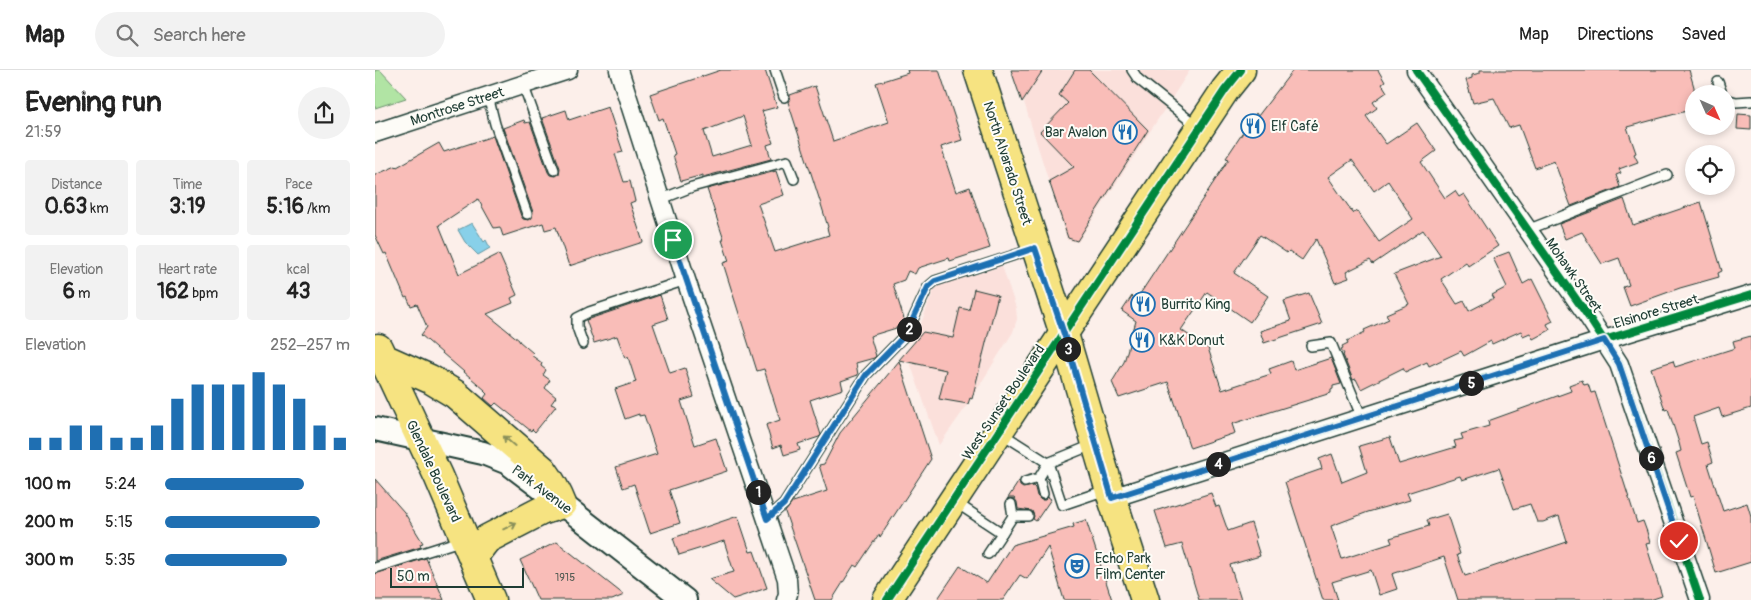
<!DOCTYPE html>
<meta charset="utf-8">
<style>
:root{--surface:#fff;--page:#f2f2f2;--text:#222;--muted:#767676;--line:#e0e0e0;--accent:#1f6fb2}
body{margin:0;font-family:Pangolin,sans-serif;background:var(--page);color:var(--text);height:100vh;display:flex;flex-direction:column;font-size:19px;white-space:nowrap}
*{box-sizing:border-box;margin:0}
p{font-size:16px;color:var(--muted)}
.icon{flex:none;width:28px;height:28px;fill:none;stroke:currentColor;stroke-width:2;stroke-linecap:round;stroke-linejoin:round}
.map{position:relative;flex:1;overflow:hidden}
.drawer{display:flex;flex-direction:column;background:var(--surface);width:375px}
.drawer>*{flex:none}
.needle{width:32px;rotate:135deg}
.fabs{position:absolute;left:1310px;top:15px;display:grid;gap:10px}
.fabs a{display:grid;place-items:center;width:50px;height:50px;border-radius:50%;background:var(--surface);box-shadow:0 2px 8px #0003;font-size:25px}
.scale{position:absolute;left:15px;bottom:12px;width:134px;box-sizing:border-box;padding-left:5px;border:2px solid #1f3d34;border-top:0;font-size:14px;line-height:18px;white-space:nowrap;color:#1f3d34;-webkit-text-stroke:4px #fdfcf7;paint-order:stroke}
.pin{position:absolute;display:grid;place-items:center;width:42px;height:42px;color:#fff;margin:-21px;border:2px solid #fff;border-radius:50%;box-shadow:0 1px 5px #0007}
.km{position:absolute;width:25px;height:25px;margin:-12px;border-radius:50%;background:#222;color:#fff;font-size:14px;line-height:25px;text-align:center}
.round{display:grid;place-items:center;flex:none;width:52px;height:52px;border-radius:26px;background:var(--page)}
.head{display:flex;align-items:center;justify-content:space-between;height:85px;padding:0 25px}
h1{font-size:28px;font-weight:700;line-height:38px}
.metrics{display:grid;grid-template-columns:repeat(3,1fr);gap:8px;height:85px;padding:5px 25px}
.metrics div{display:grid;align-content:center;border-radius:5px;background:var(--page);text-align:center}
.metrics b{font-size:21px;font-weight:700}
.metrics small{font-size:14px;font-weight:400}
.metrics p{font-size:14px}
.chart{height:140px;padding:10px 25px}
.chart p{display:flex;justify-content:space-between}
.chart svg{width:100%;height:90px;margin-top:5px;stroke:var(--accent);stroke-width:6}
ul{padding:0 25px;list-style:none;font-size:16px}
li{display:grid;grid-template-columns:80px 60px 1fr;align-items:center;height:38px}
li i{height:12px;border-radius:6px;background:var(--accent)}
header{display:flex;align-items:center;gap:30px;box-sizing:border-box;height:70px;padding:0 25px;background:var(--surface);border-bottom:1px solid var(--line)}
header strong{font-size:24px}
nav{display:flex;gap:28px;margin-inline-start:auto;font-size:18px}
.search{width:350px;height:45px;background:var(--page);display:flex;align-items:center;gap:12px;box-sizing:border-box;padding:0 18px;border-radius:28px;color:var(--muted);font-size:19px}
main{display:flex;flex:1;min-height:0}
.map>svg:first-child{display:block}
.built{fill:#fbe0db}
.green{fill:#b1e4a4;stroke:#68906c}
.water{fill:#88d0e9;stroke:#5e95a1}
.building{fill:#f9bdb8;stroke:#1f3d34;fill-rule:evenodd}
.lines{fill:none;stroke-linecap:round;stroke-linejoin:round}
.service-casing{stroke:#1f3d34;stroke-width:12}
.minor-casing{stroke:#1f3d34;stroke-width:21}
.tertiary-casing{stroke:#1f3d34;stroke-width:26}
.primary-casing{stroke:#1f3d34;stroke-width:31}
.service{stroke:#fdfcf7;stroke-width:9}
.minor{stroke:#fdfcf7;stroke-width:18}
.tertiary{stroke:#fdfcf7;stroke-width:22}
.primary{stroke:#f6e381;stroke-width:28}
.cycleway-casing{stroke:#fdfcf7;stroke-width:11}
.cycleway{stroke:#00873e;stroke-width:8}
.oneway{stroke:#8a905a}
.route-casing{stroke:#fff;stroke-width:10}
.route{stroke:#1f6fb2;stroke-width:6}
.labels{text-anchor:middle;stroke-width:4;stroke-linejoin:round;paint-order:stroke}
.number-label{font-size:11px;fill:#565d55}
.street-label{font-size:14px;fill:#1f3d34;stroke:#fdfcf7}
.poi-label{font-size:14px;fill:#1f3d34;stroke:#fdfcf7;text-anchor:start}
</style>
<header>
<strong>Map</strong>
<div class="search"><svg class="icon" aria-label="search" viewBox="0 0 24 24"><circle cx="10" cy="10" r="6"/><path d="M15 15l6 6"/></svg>Search here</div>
<nav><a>Map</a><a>Directions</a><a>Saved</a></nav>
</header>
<main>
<section class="drawer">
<div class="head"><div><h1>Evening run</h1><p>21:59</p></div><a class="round"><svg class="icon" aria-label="share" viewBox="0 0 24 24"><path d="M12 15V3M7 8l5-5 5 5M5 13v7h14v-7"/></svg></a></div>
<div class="metrics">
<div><p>Distance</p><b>0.63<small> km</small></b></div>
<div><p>Time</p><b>3:19</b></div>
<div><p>Pace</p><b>5:16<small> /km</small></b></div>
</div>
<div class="metrics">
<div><p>Elevation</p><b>6<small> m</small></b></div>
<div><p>Heart rate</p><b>162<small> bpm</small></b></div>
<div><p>kcal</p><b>43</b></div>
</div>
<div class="chart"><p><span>Elevation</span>252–257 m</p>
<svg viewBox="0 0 160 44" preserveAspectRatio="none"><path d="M5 44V38M15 44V38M25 44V32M35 44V32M45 44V38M55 44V38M65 44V32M75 44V19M85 44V12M95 44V12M105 44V12M115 44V6M125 44V12M135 44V19M145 44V32M155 44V38"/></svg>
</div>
<ul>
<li><b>100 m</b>5:24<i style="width:75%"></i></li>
<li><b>200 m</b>5:15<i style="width:84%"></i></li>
<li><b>300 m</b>5:35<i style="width:66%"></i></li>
</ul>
</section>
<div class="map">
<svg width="1376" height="530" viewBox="0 0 1376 530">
<rect width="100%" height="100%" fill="#fcefea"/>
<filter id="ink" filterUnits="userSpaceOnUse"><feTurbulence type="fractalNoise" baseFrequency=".02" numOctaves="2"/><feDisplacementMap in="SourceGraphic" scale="10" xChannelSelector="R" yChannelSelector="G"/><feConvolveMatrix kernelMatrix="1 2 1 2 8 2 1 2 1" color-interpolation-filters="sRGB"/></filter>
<g filter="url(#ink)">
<!-- built -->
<g class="built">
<polygon points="639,0 815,0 703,172 692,170"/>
<polygon points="627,196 641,238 642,249 638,262 591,337 564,375 533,287 559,220 562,216"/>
</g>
<!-- green -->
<polygon class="green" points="0,0 5,0 31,28 0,38"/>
<!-- water -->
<polygon class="water" points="97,153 109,172 111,170 115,178 103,185 90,172 83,160"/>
<!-- building -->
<g class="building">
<path d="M346 0H390L402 37 387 41 398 73 392 75 396 89 328 107V105L306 111 298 85 300 84 288 48 284 50 275 24ZM368 46 377 75 337 87 329 61Z"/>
<polygon points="532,0 564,0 587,70 566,77 581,122 595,117 615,178 575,191 574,188 543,198 540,204 533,201 529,210 518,214 530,252 528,256 495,266 501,286 499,288 481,293 483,305 466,311 468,319 435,330 446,365 444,367 423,374 425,380 409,385 406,375 398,378 391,355 405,350 389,299 382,301 348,193 354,191 347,170 349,170 332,119 401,101 409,125 383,134 400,182 454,165 452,158 453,157 445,131 413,32 415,29 415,25 440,16 458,71 514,52 501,13 533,3"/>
<polygon points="636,0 668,0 647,32"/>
<polygon points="700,0 714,0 773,60 702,171 693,168 674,111 699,97 665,62 693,33 684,25"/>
<path d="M918 0H1003L1010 12 1007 14 1012 22 998 32 1002 38 991 46 1011 74 1042 53 1061 81 1046 92 1070 128 1080 121 1084 127 1089 124 1123 176 1093 196 1091 192 1066 209 1082 234 1089 231 1094 241 1119 228 1117 225 1132 217 1118 188 1134 182 1148 214 1157 209 1178 251 1172 254 1175 260 1158 269 1155 263 1148 266 1146 261 1117 274 1116 271 1089 286 1086 281 1054 296 1052 292 1030 302 1028 298 986 319 981 309 978 310 968 285 969 284 966 279 968 278 967 276 973 273 972 271 990 262 989 260 1014 249 1011 244 1034 234 1019 204 1066 186 1048 160 998 194 995 190 971 202 974 208 960 213 941 169 927 190 914 181 912 183 885 165 859 203 893 226 875 252 832 222 806 260 833 278 847 320 896 304 894 299 916 291 919 300 956 288 966 314 958 316V319L956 320V323L857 354 860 363 815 378 793 312 744 328 737 312 749 292 761 251 747 241 757 226 761 230 854 89 851 88 881 43 883 46ZM977 90 999 121 1013 111 1038 149 1004 172 982 141 978 143 953 107Z"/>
<polygon points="1105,0 1314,0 1319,17 1319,39 1252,57 1261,83 1259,84 1263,92 1244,99 1246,103 1241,105 1245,117 1196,136 1179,91 1160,98 1144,55 1134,58 1119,28 1098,33 1091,10 1097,8 1097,5 1105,3"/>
<polygon points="233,37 248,82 240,84 249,112 255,111 260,131 255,133 268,172 194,196 181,157 170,160 168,153 128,166 125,157 119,158 103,129 64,155 84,204 124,184 142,225 136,228 138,233 112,244 144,270 144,271 158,283 156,285 167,293 166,296 171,300 168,305 175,310 170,318 181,327 176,334 181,336 160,362 157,359 156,361 121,333 118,336 109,328 112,324 109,321 110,320 46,265 52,257 42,234 36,236 32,227 30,228 11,183 9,184 0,165 0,105 21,96 22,97 64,73 69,82 118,66 146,146 148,149 154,150 157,148 158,142 128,58 149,50 150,53 155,52 173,102 175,105 181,106 184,104 185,98 167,48 191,40 194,50"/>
<polygon points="1363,44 1376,45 1376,60 1362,59"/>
<polygon points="1249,129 1258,155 1326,132 1347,201 1343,203 1344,207 1305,218 1255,236 1248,217 1254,215 1244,188 1227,194 1207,162 1190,169 1184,154"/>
<polygon points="599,219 623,225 597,329 595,328 593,334 564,329 571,300 524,290 548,262 578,268 585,238 594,240"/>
<polygon points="934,223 947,254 889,273 885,261 916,251 909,231"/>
<polygon points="285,225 293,249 278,254 295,303 310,298 319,327 306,331 320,375 341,368 352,401 294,420 305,453 275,463 259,414 248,418 241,397 282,384 269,345 264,346 264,344 250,349 240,319 261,312 253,287 250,288 242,266 219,273 211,250"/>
<polygon points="1376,266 1376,338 1347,347 1344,338 1318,347 1326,374 1332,372 1338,392 1333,394 1348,441 1372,433 1376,446 1376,492 1341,503 1318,426 1315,427 1301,383 1306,381 1304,373 1293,339 1290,340 1276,298 1298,291 1300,297 1360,278 1358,271"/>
<polygon points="524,291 556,389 505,467 504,464 482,497 479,495 457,530 440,530 410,442 418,432 452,421 444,395 449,394 465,363"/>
<path d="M1207 310 1209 315 1213 314 1216 323 1220 322 1262 453 1268 451 1272 462 1275 473 1271 474 1287 526 1275 530H1083L1069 487 1017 504 1022 519 1004 525 996 500 957 512 963 530H948L910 412 947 399 944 389 957 384 967 412 992 402 984 376 1015 367 1024 394 1081 377 1079 371 1088 369 1086 364 1114 356 1113 351 1196 321 1194 315ZM1124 398 1139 439 1155 434 1162 452H1168L1184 446 1192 472 1090 506 1082 485 1085 484 1072 444 1052 450 1054 456 1015 468 1017 473 967 489 956 456 993 442 1035 430 1032 423 1085 406 1087 410Z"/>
<polygon points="0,409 29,442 48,473 45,474 46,477 0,491"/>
<polygon points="644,411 645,416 648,418 658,416 660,418 662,426 666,430 670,430 673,427 676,429 661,451 658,449 659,446 657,441 643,439 642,432 639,428 634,428 631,431"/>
<polygon points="836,423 841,437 844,436 853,461 876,453 881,469 880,470 885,486 855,495 866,530 824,530 807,474 792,478 780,441"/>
<polygon points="363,446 375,482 379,481 392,518 358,529 334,509 359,502 349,471 304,485 298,468"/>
<polygon points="711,450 737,530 689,530 673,477 652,509 645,505 628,530 562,530 585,496 612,513 637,475 699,457 698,454"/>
<polygon points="182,472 249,525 237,530 163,530 145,490"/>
<polygon points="51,488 69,530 0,530 0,504"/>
</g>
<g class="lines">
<!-- service casing -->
<g class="service-casing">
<g id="service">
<polyline points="400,0 409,27"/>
<polyline points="757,0 763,9 823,57"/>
<polyline points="1343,12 1347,24"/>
<polyline points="148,14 179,100"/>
<polyline points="113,26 120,54 152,144"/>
<polyline points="1351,29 1361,32 1376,31"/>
<polyline points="284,130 317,117 412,91 419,109"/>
<polyline points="1152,160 1292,105"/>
<polyline points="208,274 202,257 202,248 214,242 311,210"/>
<polyline points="936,276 956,273 987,348"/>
<polyline points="626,363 673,393 687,435 731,420"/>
<polyline points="664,408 668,424"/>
<polyline points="650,412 664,408 673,393 717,375"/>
<polyline points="580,432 627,463 613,484"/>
<polyline points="638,446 653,446"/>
<polyline points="392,449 409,434 491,305 531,264 553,217 560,211 658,179"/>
<polyline points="627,463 638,446 636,434"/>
<polyline points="0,498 88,470"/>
</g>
</g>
<!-- minor casing -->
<g class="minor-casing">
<g id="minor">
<polyline points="244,0 311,210 412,509 413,524 411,530"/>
<polyline points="1041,0 1215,249 1244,294 1325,530"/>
<polyline points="0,63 193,0"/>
<polyline points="737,428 1229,270 1376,225"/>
</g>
</g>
<!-- tertiary casing -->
<g class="tertiary-casing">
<polyline id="tertiary" points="0,359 108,383 133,393 187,434 310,530"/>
</g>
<!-- primary casing -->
<g class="primary-casing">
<g id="primary">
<polyline points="603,0 689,264 737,428 770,530"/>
<polyline points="3,278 63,406 116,530"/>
<path d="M6 287 55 309 80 324 168 400C176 411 182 421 187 434L166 441 112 469 98 487"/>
<polyline points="512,530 850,20 866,0"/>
</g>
</g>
<!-- service -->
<use href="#service" class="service"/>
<!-- minor -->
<use href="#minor" class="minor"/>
<!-- tertiary -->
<use href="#tertiary" class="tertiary"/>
<!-- primary -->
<use href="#primary" class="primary"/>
<!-- cycleway casing -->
<g class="cycleway-casing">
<g id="cycleway">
<polyline points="1041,0 1215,249 1244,294 1325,530"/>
<polyline points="737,428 1229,270 1376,225"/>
<polyline points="512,530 850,20 866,0"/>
</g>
</g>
<!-- cycleway -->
<use href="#cycleway" class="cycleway"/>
</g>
<!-- one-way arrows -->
<defs><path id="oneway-shaft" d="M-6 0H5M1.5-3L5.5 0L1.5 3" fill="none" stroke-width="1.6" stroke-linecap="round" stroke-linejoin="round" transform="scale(1.25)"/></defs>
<g class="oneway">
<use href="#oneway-shaft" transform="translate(134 371) rotate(-139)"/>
<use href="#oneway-shaft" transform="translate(135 456) rotate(-26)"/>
</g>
</g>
<g class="lines" filter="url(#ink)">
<!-- route casing -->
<g class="route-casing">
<polyline id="route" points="298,170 392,449 409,434 491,305 531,264 553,217 560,211 660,178 689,264 737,428 1229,270 1244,294 1304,471"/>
</g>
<!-- route -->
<use href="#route" class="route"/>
</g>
<!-- icons -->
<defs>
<g id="restaurant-ring" transform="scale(1.25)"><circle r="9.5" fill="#fdfcf7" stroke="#1f6fb2" stroke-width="1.5"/><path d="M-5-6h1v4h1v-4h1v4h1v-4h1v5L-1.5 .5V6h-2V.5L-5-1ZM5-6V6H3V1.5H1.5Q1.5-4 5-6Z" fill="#1f6fb2"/></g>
<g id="theatre-ring" transform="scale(1.25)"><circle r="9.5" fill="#fdfcf7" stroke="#1f6fb2" stroke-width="1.5"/><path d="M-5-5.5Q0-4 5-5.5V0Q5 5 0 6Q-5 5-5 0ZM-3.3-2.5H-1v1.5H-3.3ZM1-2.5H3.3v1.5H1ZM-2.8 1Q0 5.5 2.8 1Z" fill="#1f6fb2"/></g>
</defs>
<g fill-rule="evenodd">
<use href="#restaurant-ring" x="878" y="56"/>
<use href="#restaurant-ring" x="750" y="62"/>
<use href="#restaurant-ring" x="768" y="234"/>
<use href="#restaurant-ring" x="767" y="270"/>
<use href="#theatre-ring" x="702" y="496"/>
</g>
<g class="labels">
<!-- number labels -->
<g class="number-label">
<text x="190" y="511">1915</text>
</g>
<!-- street labels -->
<g class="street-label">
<text transform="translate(82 36) rotate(-18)" y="5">Montrose Street</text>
<text transform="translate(633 93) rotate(72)" y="5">North Alvarado Street</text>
<text transform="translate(1199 205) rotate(55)" y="5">Mohawk Street</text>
<text transform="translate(1281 241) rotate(-17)" y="5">Elsinore Street</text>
<text transform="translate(628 332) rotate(-56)" y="5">West Sunset Boulevard</text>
<text transform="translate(59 401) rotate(65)" y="5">Glendale Boulevard</text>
<text transform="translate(167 419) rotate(37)" y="5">Park Avenue</text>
</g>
<!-- poi labels -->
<g class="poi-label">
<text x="896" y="61">Elf Café</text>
<text x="732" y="67" text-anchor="end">Bar Avalon</text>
<text x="786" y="239">Burrito King</text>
<text x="784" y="275">K&amp;K Donut</text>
<text x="720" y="493">Echo Park<tspan x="720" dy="16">Film Center</tspan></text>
</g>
</g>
</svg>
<div class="fabs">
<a><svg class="needle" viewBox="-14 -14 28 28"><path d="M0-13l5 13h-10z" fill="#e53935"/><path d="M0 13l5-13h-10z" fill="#767676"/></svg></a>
<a><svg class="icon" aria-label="locate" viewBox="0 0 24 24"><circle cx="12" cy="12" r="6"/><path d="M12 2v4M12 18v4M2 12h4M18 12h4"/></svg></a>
</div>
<div class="scale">50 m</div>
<div class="pin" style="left:298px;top:170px;background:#1e9e55"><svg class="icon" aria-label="arrive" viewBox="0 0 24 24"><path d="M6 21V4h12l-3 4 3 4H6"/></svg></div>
<div class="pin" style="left:1304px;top:471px;background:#d93025"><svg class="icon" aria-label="check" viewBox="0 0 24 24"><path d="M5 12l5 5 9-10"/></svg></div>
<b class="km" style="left:383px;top:422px">1</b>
<b class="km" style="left:534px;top:259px">2</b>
<b class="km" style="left:693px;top:279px">3</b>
<b class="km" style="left:843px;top:394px">4</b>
<b class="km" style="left:1096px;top:313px">5</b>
<b class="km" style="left:1276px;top:388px">6</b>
</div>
</main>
